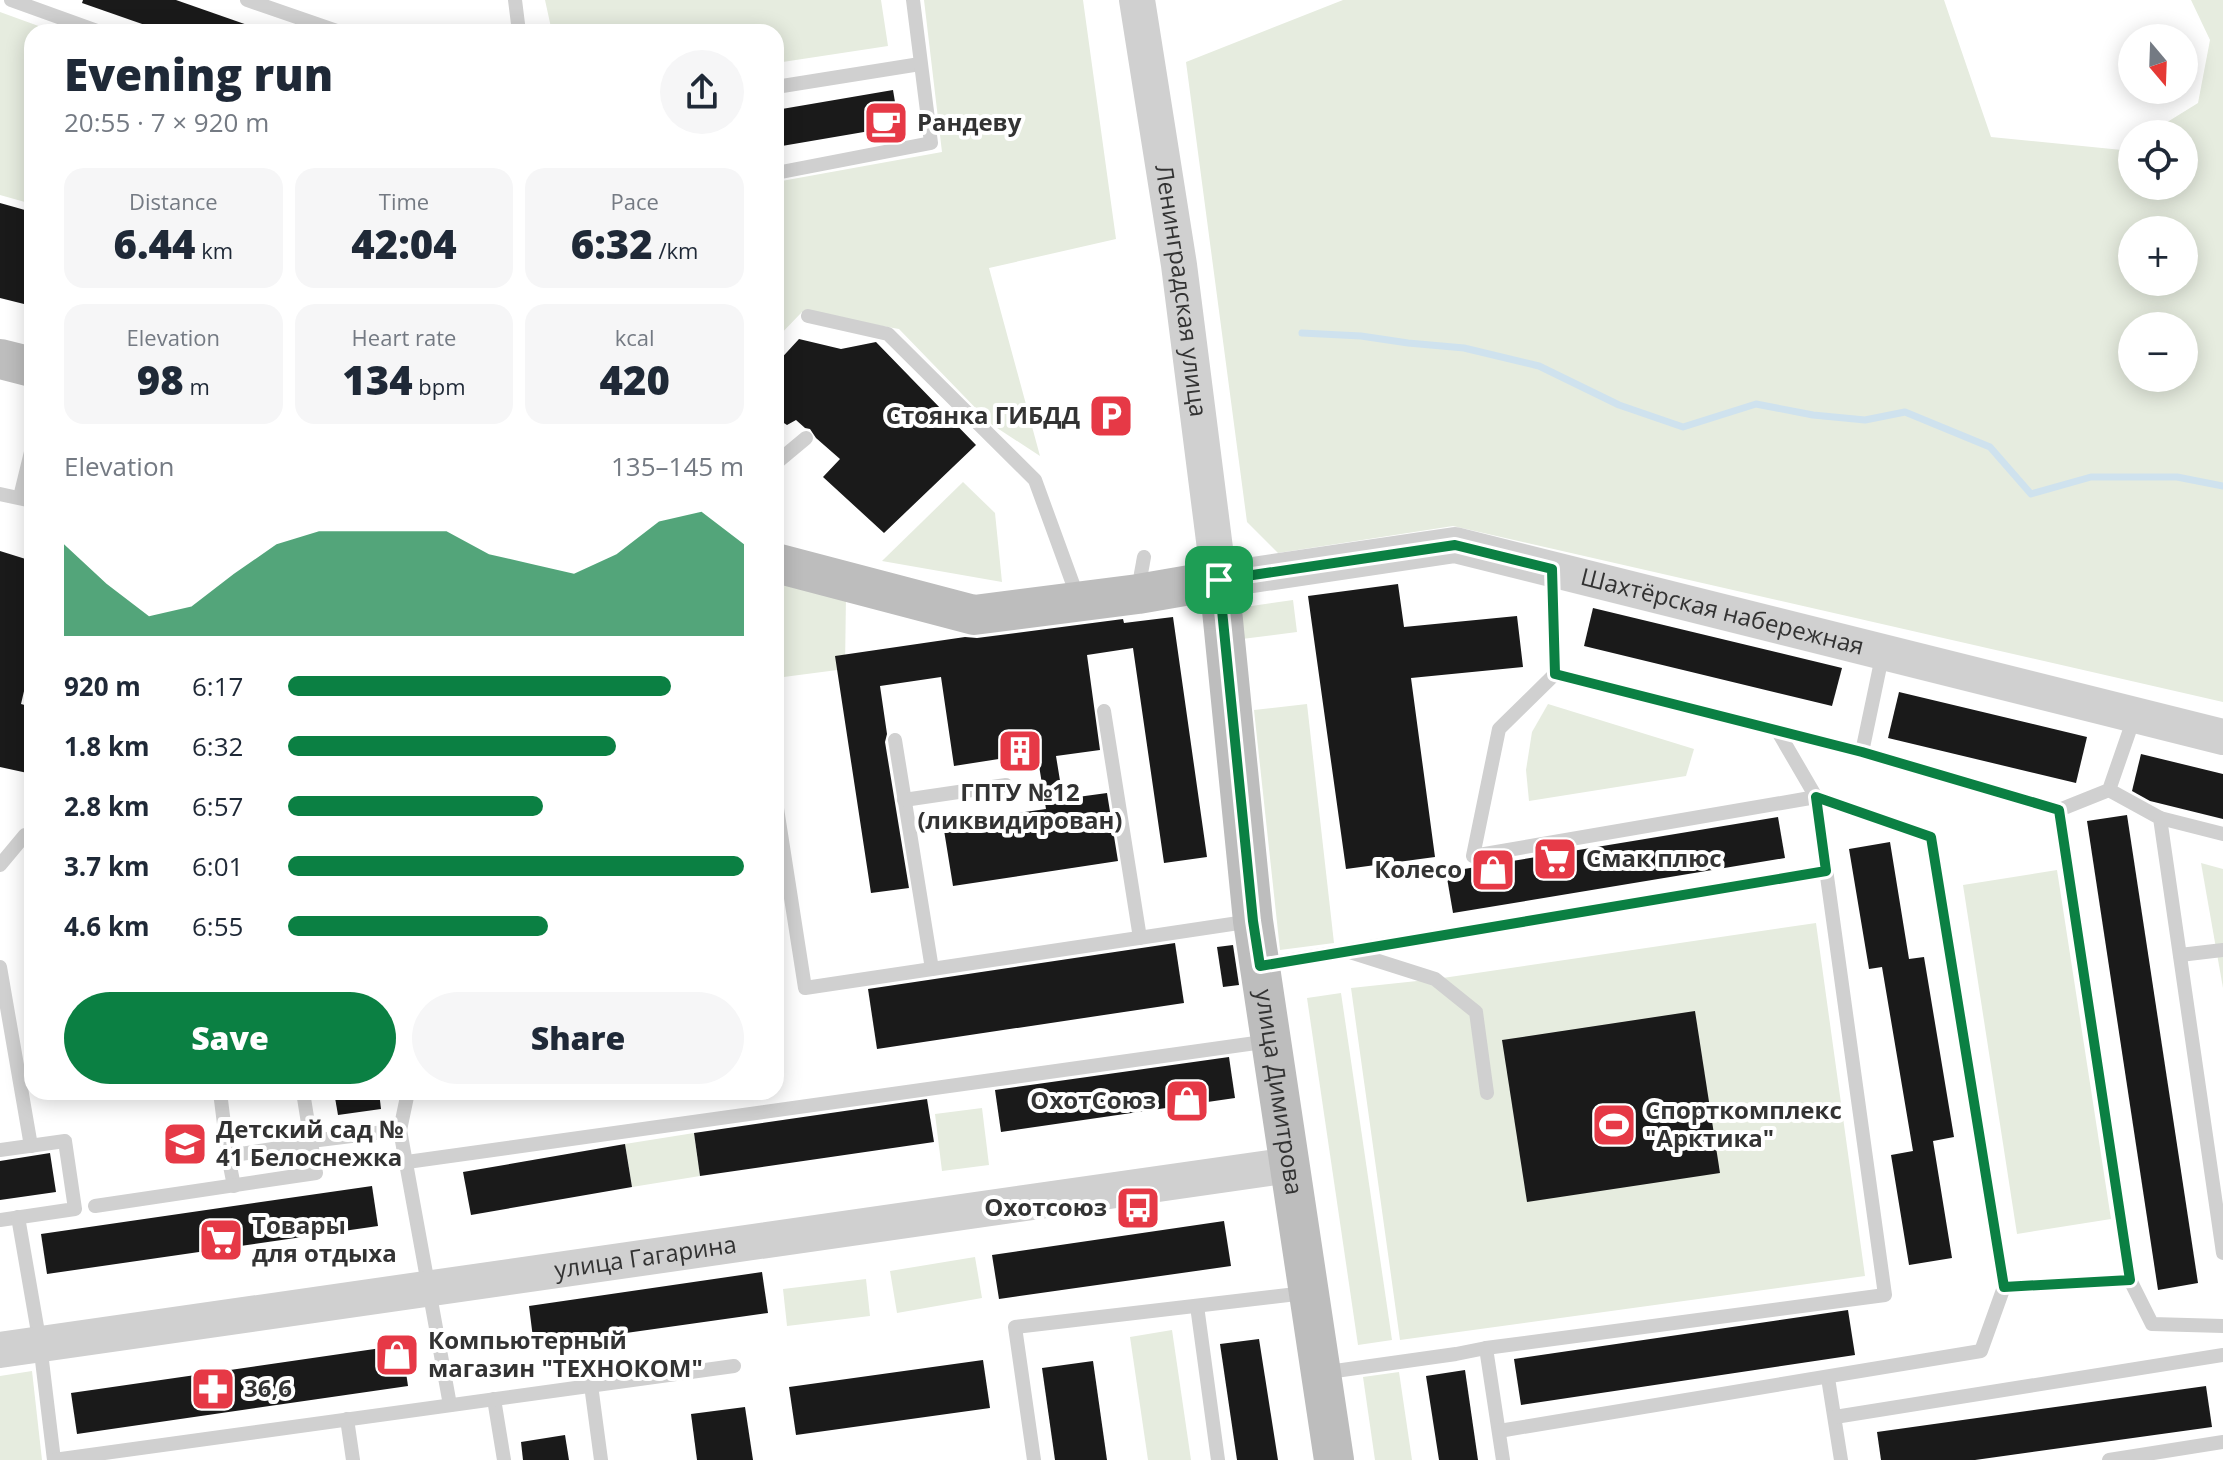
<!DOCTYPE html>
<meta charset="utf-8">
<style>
:root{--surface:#fff;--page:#f6f6f7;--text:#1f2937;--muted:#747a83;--accent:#0b8043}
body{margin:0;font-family:"Open Sans",sans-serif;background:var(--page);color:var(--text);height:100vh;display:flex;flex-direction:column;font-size:30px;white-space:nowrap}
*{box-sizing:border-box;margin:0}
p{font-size:26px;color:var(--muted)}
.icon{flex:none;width:44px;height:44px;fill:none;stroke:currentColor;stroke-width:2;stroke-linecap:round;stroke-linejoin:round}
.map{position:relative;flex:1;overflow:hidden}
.details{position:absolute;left:24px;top:24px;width:760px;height:1076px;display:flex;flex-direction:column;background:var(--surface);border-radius:24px;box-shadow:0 4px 20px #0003}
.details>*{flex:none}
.needle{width:52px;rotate:161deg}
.tools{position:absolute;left:2118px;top:24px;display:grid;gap:16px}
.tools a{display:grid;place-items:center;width:80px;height:80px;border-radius:50%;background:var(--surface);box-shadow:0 4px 20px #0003;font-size:40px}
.pin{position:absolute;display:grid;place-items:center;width:68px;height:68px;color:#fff;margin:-34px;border-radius:16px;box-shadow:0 4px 12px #0006}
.round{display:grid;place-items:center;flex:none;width:84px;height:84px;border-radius:42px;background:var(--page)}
.head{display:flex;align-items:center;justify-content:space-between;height:136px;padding:0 40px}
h1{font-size:44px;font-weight:800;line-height:60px}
.metrics{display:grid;grid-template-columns:repeat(3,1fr);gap:12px;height:136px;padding:8px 40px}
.metrics div{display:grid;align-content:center;border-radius:20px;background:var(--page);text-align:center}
.metrics b{font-size:40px;font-weight:800}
.metrics small{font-size:22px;font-weight:400}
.metrics p{font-size:22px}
.chart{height:224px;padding:16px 40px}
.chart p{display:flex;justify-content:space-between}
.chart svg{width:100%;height:144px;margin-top:8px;fill:var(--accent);opacity:.7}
.cta{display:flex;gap:16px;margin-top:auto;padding:16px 40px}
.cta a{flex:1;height:92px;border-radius:48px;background:var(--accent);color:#fff;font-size:32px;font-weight:800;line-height:92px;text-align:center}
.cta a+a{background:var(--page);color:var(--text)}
ul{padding:0 40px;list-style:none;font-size:26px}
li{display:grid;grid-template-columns:128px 96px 1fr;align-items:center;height:60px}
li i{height:20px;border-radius:10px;background:var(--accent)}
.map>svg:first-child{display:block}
.green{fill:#e6ecdf;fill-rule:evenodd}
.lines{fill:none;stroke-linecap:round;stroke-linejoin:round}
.stream{stroke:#cfe2ee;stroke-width:7}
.building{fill:#1a1a1a}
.service{stroke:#d0d0d0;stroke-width:14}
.tertiary{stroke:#d0d0d0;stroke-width:36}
.secondary{stroke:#bdbdbd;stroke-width:40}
.route-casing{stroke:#fff;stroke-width:16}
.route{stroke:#0b8043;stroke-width:10}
.labels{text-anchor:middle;stroke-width:8;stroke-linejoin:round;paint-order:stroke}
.poi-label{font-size:24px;font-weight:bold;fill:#333;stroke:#fff;text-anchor:start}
.street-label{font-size:24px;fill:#333;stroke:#fff}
</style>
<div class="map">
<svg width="2223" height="1460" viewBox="0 0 2223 1460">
<rect width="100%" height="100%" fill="#fff"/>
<!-- green -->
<g class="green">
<polygon points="545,0 881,0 888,46 776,63 776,32 552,32"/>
<polygon points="924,0 1083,0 1116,239 989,268 1040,456 991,424 899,329 802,312 776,339 776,182 942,152"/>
<path d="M1343 0H1944L1991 137 2122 150 2132 144V186H2184V134H2148L2198 103 2210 40 2191 0H2223V702L1453 526 1278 553 1247 522 1186 62ZM2132 230H2184V282H2132ZM2132 326H2184V378H2132Z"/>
<polygon points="0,12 55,32 32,32 32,204 0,195"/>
<polygon points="963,482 995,513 1002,582 882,561"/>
<polygon points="776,574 846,594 845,669 776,678"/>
<polygon points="1293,600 1297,632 1242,639 1238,608"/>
<polygon points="1307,704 1334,943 1280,950 1254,710"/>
<polygon points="1548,704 1694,749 1686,776 1529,801 1526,770 1532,732"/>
<polygon points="2201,863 2223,869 2223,988"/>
<polygon points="2057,870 2111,1219 2017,1234 1963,885"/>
<polygon points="1816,923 1865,1276 1400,1340 1351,988 1436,979"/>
<polygon points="1341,993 1392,1340 1358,1345 1307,998"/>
<polygon points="982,1108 989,1165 942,1171 935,1114"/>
<polygon points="694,1133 700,1176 632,1187 625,1144"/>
<polygon points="975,1257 982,1298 897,1313 890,1271"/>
<polygon points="866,1279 870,1316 787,1326 783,1289"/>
<polygon points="1172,1330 1191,1460 1148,1460 1130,1337"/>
<polygon points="32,1371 42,1460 0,1460 0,1376"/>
<polygon points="1399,1372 1412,1460 1375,1460 1363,1377"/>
</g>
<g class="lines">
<!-- stream -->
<polyline class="stream" points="1302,333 1361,336 1408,343 1464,348 1539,366 1619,405 1683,427 1756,404 1813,415 1865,420 1905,412 1990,447 2031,494 2091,477 2177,477 2223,486"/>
</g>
<!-- building -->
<g class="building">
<polygon points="83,0 176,0 259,29 259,32 165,32 82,3"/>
<polygon points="893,90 899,126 776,147 776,110"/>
<polygon points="0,203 32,212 32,306 0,298"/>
<polygon points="799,339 841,349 876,342 976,445 884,533 823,477 840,459 816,438 810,429 805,428 796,420 787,425 776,418 776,364"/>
<polygon points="0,551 32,561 32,657 21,704 32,707 32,774 0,767"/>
<polygon points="1398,584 1404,627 1517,616 1523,667 1411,678 1435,857 1346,869 1308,596"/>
<polygon points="1593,608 1842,668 1832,706 1584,646"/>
<polygon points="1173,617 1207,857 1164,863 1133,648 1087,655 1100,750 1056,756 1063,799 1107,793 1118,861 953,886 943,824 1046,809 1037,753 954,766 941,677 880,686 887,734 885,742 909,888 871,893 835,656 965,637 977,638 1123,619 1124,623"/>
<polygon points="1899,692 2087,737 2076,783 1888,738"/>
<polygon points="2141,754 2223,774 2223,819 2150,801 2132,791"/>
<polygon points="2127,815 2198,1283 2158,1290 2087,821"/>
<polygon points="1778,817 1785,858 1453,913 1446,872"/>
<polygon points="1890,842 1909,959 1924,957 1954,1137 1933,1141 1952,1258 1909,1265 1891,1155 1913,1151 1882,967 1869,969 1849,849"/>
<polygon points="1175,943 1184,1003 877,1049 868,989"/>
<polygon points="1233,945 1239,985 1223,987 1217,947"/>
<polygon points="1695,1011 1720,1173 1527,1202 1502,1040"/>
<polygon points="1229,1057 1235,1098 1001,1132 995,1090"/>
<polygon points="334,1092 379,1092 381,1109 338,1115"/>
<polygon points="927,1099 934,1142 700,1176 694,1133"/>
<polygon points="625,1144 632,1187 471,1215 463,1172"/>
<polygon points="50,1153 56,1192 0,1200 0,1161"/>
<polygon points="372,1186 378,1226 47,1274 41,1234"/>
<polygon points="1224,1221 1231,1266 999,1299 992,1255"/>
<polygon points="762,1272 768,1313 534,1346 529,1306"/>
<polygon points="1848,1310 1855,1355 1521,1405 1514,1359"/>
<polygon points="1259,1339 1278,1460 1237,1460 1220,1344"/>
<polygon points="402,1345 408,1386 77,1434 71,1393"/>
<polygon points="983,1360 990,1408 796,1435 789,1387"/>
<polygon points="1093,1361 1107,1460 1055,1460 1042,1368"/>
<polygon points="1465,1370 1478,1460 1439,1460 1426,1376"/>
<polygon points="2206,1386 2212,1427 1975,1460 1881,1460 1877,1432"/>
<polygon points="745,1407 753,1460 697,1460 691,1414"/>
<polygon points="565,1435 569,1460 523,1460 521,1442"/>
</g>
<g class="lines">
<!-- service -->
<g class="service">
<polyline points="11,0 100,32"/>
<polyline points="247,0 340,32"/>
<polyline points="515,0 519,32"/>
<polyline points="776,87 920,64"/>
<polyline points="776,173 931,143 913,0"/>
<polyline points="808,316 888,334 1035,480 1078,598"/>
<polyline points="776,463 806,438"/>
<polyline points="0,494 32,501"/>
<polyline points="20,497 32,448"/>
<polyline points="1138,590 1144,557"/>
<polyline points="1555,674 1862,752 2059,810 2109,790 2135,715"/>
<polyline points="1104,711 1140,938"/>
<polyline points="895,740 932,969 1252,921"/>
<polyline points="1862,752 1883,652"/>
<polyline points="2109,790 2160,818 2223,1253"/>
<polyline points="904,800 1006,785"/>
<polyline points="776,802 805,988 932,969"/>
<polyline points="2059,810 2130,1280 2152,1324 2223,1326"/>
<polyline points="2160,818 2223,834"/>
<polyline points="0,865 25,835"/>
<polyline points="1350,952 1435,979 1476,1012 1487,1093"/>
<polyline points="2180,955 2223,950"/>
<polyline points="1262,965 1826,871"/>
<polyline points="0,967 31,1146"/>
<polyline points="220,1092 228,1156 234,1186"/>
<polyline points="400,1130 408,1092"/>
<polyline points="0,1150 65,1141 75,1209 0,1220"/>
<polyline points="228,1156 292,1146 311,1141 400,1130 450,1405"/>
<polyline points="407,1162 1270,1041"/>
<polyline points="95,1206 316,1173 303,1092"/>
<polyline points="18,1217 40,1344 54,1460"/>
<polyline points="2004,1287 2130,1280"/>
<polyline points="1197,1306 1218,1460"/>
<polyline points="1486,1348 1503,1460"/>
<polyline points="1321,1373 1456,1354 1486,1348 1885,1295 1816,797 1777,730"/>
<polyline points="1828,1378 1841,1460"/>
<polyline points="591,1385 601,1460"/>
<polyline points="494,1399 504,1460"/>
<polyline points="1835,1417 2223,1355"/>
<polyline points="347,1419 353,1460"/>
<polyline points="1499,1431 1981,1351 2004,1287 1931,837 1816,797 1473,856 1499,729 1555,674 1552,569"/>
<polyline points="54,1460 734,1366"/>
<polyline points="1034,1460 1015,1327 1305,1293"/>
<polyline points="2109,1460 2223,1442"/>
</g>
<!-- tertiary -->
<g class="tertiary">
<path id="s1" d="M1137 0 1179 265 1219 580 1455 545 2223 737"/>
<path id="s2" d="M0 1350 1290 1165"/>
</g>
<!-- secondary -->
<g class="secondary">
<polyline points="0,359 32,367"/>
<path id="s3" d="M776 563 974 615 1138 594 1219 580 1253 921 1334 1460"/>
</g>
</g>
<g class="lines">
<!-- route casing -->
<g class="route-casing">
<polygon id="route" points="1455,545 1552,569 1555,674 1862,752 2059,810 2130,1280 2004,1287 1931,837 1816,797 1826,871 1260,966 1253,921 1219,580"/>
</g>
<!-- route -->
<use href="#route" class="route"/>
</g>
<!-- icons -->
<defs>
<g id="cafe-square" transform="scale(2.3)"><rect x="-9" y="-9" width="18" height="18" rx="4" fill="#e63946" stroke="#fff"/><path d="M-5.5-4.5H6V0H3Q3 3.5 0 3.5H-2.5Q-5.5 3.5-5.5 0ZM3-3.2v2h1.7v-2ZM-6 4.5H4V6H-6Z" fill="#fff"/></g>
<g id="parking-square" transform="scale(2.3)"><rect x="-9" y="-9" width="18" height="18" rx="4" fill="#e63946" stroke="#fff"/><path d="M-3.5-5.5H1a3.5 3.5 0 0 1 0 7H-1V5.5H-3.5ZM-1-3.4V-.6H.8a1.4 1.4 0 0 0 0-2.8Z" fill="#fff"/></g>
<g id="building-square" transform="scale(2.3)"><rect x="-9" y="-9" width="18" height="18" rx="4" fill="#e63946" stroke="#fff"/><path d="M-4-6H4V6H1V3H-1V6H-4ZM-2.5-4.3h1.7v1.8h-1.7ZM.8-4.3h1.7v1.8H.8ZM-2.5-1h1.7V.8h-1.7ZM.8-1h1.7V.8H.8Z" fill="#fff"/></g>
<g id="supermarket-square" transform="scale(2.3)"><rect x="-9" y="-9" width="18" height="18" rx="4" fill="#e63946" stroke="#fff"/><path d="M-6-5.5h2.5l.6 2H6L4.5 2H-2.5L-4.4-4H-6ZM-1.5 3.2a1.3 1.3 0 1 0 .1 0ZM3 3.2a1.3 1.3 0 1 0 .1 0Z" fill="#fff"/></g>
<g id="shop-square" transform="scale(2.3)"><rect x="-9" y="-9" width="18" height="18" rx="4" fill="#e63946" stroke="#fff"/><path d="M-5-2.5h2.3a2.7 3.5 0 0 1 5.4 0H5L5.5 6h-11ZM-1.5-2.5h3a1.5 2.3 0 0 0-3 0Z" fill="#fff"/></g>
<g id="stadium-square" transform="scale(2.3)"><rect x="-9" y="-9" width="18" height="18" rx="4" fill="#e63946" stroke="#fff"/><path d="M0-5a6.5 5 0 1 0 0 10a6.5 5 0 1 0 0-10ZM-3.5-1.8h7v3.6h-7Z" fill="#fff"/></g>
<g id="school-square" transform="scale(2.3)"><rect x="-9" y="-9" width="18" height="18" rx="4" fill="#e63946" stroke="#fff"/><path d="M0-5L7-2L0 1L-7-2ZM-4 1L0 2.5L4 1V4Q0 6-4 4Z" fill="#fff"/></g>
<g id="bus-square" transform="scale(2.3)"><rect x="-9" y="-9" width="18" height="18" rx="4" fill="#e63946" stroke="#fff"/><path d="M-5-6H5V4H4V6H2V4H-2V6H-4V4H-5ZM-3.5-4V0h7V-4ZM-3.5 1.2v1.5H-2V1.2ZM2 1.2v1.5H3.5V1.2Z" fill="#fff"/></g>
<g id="pharmacy-square" transform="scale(2.3)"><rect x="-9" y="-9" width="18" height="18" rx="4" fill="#e63946" stroke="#fff"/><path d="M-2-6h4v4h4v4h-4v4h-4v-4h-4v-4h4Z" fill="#fff"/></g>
</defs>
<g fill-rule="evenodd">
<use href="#cafe-square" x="886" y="123"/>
<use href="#parking-square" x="1111" y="416"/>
<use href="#building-square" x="1020" y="751"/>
<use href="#supermarket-square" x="1555" y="859"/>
<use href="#shop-square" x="1493" y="870"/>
<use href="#shop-square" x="1187" y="1101"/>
<use href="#stadium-square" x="1614" y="1125"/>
<use href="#school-square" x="185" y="1144"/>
<use href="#bus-square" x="1138" y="1208"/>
<use href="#supermarket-square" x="221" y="1240"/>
<use href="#shop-square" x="397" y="1355"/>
<use href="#pharmacy-square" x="213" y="1389"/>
</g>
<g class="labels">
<!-- poi labels -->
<g class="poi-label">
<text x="917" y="131">Рандеву</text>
<text x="1080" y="424" text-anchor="end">Стоянка ГИБДД</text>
<text x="1020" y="801" text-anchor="middle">ГПТУ №12<tspan x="1020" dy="28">(ликвидирован)</tspan></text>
<text x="1586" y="867">Смак плюс</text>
<text x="1462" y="878" text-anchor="end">Колесо</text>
<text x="1156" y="1109" text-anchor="end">ОхотСоюз</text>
<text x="1645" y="1119">Спорткомплекс<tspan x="1645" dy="28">"Арктика"</tspan></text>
<text x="216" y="1138">Детский сад №<tspan x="216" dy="28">41 Белоснежка</tspan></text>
<text x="1107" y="1216" text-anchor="end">Охотсоюз</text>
<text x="252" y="1234">Товары<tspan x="252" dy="28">для отдыха</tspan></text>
<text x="428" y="1349">Компьютерный<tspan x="428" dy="28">магазин "ТЕХНОКОМ"</tspan></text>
<text x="244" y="1397">36,6</text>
</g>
<!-- street labels -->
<g class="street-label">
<text dy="8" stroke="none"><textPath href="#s1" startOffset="294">Ленинградская улица</textPath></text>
<text dy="8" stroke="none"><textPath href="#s1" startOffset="1100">Шахтёрская набережная</textPath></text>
<text dy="8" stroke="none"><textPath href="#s3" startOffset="968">улица Димитрова</textPath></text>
<text dy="8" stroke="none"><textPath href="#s2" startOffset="652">улица Гагарина</textPath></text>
</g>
</g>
</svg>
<div class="tools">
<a><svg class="needle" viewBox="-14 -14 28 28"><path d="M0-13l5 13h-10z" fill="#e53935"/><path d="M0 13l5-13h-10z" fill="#747a83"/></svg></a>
<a><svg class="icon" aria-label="locate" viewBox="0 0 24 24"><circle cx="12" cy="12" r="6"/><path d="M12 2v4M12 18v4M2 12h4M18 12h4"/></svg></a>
<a>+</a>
<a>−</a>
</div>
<div class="pin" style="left:1219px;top:580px;background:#1e9e55"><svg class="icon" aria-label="arrive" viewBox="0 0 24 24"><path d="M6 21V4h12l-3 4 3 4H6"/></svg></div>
<section class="details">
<div class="head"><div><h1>Evening run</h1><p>20:55 · 7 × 920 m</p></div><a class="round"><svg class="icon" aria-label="share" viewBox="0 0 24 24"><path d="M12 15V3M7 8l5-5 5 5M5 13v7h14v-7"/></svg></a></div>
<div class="metrics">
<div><p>Distance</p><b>6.44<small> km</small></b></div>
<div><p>Time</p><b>42:04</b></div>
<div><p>Pace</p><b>6:32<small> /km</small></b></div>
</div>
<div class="metrics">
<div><p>Elevation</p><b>98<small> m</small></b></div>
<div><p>Heart rate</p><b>134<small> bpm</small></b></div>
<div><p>kcal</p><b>420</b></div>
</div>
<div class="chart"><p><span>Elevation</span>135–145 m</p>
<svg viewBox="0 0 160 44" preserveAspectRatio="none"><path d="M0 44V16L10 28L20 38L30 35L40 25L50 16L60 12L70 12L80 12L90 12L100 19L110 22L120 25L130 19L140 9L150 6L160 16V44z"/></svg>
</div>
<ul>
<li><b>920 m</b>6:17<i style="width:84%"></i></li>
<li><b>1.8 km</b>6:32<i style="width:72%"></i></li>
<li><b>2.8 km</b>6:57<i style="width:56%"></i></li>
<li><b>3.7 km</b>6:01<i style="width:100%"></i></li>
<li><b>4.6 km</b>6:55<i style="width:57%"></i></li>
</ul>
<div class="cta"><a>Save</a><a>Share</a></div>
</section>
</div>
